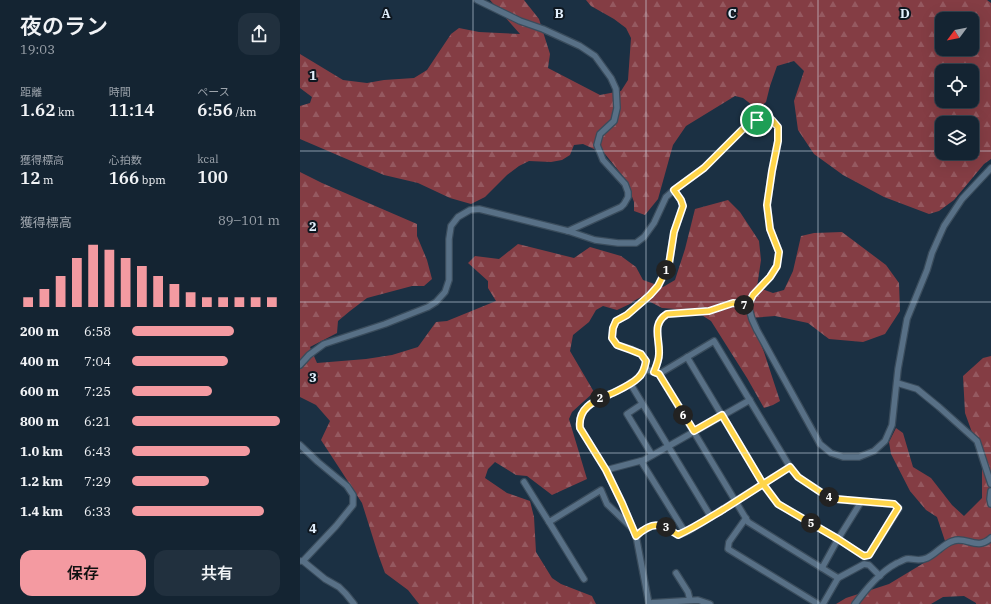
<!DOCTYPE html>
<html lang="ja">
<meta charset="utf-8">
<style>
:root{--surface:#142432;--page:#21303e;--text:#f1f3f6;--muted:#9da4ac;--line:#33414d;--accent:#f49aa1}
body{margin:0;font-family:"IBM Plex Serif","Noto Sans JP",serif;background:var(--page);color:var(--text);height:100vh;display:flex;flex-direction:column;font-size:15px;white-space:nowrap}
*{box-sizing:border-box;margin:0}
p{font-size:13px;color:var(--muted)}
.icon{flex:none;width:22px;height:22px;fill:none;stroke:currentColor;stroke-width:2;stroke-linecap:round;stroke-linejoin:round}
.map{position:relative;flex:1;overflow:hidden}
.drawer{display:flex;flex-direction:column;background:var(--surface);width:300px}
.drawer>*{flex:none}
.needle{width:26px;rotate:238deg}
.controls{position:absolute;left:635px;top:12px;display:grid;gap:8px}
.controls a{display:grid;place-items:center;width:44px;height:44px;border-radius:8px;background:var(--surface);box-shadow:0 4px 16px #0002,0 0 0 1px var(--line);font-size:20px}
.pin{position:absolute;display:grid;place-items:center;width:34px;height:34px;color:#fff;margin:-17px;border:2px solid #fff;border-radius:50%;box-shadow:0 1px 4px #0007}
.km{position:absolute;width:20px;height:20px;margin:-10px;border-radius:50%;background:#222;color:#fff;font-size:11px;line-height:20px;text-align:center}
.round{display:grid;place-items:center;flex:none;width:42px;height:42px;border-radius:12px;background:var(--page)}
.head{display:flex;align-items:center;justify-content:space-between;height:68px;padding:0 20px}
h1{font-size:22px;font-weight:600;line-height:30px}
.metrics{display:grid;grid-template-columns:repeat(3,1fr);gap:6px;height:68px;padding:4px 20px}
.metrics div{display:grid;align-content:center}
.metrics b{font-size:17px;font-weight:600}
.metrics small{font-size:11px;font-weight:400}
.metrics p{font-size:11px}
.chart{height:112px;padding:8px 20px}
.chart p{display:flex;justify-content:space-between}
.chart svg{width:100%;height:72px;margin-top:4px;stroke:var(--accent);stroke-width:6}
.button{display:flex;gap:8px;margin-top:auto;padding:8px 20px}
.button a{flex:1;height:46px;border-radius:12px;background:var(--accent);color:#111;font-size:16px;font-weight:600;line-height:46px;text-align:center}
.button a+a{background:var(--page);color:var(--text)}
ul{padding:0 20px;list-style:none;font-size:13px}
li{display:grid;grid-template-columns:64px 48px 1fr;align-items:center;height:30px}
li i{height:10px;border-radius:5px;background:var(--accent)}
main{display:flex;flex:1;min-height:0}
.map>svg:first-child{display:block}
.forest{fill:url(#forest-firs);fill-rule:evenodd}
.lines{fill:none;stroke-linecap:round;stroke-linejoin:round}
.street-casing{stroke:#3a4c5c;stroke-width:8}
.street{stroke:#587086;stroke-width:5.5}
.route-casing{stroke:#fff;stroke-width:8}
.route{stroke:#ffd54a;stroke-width:5}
.grid{fill:none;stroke:#e3f0fd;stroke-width:1;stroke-opacity:0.55}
.grid-label{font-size:13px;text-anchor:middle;font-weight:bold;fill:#e3f0fd;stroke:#0e1720;stroke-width:4;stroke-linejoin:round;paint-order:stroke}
</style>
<main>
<section class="drawer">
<div class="head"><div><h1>夜のラン</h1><p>19:03</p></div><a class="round"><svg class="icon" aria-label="share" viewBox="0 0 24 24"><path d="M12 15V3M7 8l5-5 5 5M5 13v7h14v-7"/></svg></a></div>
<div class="metrics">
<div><p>距離</p><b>1.62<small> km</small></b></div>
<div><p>時間</p><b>11:14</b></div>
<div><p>ペース</p><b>6:56<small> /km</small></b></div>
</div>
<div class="metrics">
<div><p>獲得標高</p><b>12<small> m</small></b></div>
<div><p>心拍数</p><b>166<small> bpm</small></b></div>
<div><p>kcal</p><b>100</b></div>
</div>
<div class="chart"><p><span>獲得標高</span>89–101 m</p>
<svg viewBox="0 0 160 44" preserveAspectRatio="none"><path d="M5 44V38M15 44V33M25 44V25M35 44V14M45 44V6M55 44V9M65 44V14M75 44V19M85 44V25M95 44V30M105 44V35M115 44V38M125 44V38M135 44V38M145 44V38M155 44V38"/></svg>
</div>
<ul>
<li><b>200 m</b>6:58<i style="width:69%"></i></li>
<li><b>400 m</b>7:04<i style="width:65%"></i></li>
<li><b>600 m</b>7:25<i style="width:54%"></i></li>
<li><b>800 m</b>6:21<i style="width:100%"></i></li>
<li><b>1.0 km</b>6:43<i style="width:80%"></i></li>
<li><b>1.2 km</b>7:29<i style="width:52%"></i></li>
<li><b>1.4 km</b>6:33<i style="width:89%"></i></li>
</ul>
<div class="button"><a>保存</a><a>共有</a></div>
</section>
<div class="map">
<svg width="691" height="604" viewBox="0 0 691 604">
<defs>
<pattern id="forest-firs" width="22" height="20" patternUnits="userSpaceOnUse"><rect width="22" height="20" fill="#843d44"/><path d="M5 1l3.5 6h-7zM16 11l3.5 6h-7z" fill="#955960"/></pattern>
</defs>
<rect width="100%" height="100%" fill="#1b3043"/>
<!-- forest -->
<g class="forest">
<path d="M190 0H224L239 19 250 54 248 68 300 95 321 91 328 80 331 38 326 28 314 19 291 6 286 0H687L691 3V159L684 164 654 200 639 211 629 214 584 197 543 175 514 154 498 130 494 101 504 71 494 61 477 66 470 86 466 102 459 108 452 105 443 98 435 96 386 126 373 145 358 199 345 215 334 211V202L326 180 305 154 283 144 274 145 270 155 262 160 251 162 229 161 219 166 207 175 185 197 171 204 150 198 118 183 84 175 0 139V106L10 103 12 97 0 88V54L43 80 67 83 84 80 114 78 127 70 151 34 159 28 179 32 220 34ZM642 19H672V49H642ZM642 71H672V101H642ZM642 123H672V153H642Z"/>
<polygon points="0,172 22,183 117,224 117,236 127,260 132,279 124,286 112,286 67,298 50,311 38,321 37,333 10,347 17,363 66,359 92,355 118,347 136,322 147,321 196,301 188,288 188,281 168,263 175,256 199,259 218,244 274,258 290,247 321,256 336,267 343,280 363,287 375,280 385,249 395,209 428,200 440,212 459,241 461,260 457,287 473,293 484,290 493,271 501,236 514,233 542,232 586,265 599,283 600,311 585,334 563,342 529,339 508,323 475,316 450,318 464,352 480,401 473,405 464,408 447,378 411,321 400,314 391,310 362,308 341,297 332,302 332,303 317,310 303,306 296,310 289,322 273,335 270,351 294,392 272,412 269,419 287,479 252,495 227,476 216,475 195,462 188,469 185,478 207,493 230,501 234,517 236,552 252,578 261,584 292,596 296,604 119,604 108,590 85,573 78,554 62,503 21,440 30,421 16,405 0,397"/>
<polygon points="691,356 691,604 676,604 676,603 664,596 643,597 631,604 536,604 546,598 589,584 642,552 646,544 637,517 626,510 610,491 591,454 589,442 596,428 603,433 613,467 631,478 652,505 664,516 682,498 682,460 665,413 663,376 683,358"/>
</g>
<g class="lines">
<!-- street casing -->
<g class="street-casing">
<g id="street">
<polyline points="177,0 220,21 243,29 280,46 295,56 311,78 316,89 317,108 314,121 300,134 297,145 303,160 325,184 328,192 328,197 324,204 321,207 268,231"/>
<polyline points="387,357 463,484 478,504 538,539 564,556 569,555 599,508 594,504 561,502 536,499 525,495 498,477 490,467"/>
<polyline points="0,365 9,355 24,344 85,324 128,307 136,302 145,292 149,280 149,239 151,226 158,217 170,210 179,209 268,231 295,240 318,243 336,243 344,237 354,223 366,197 374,190 404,168 444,128 457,120 463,119 472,120 478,127 478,141 472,171 467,205 470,229 479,252 477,266 470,277 453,295 448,305 452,319 457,330 520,444 531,453 543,457 559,457 574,451 585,441 592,425 598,369 607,319 627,270 632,253 644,226 662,199 691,168"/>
<polyline points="345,369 359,374 448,522 538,578 564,564 569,565 580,576"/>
<path d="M354 372C356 367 359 360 359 354 360 338 351 324 367 314L409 311 433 303 448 305"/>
<polyline points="330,383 411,517"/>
<polyline points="597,383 617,389 639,407 677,441 691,484"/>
<polyline points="342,404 327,414 352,455"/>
<polyline points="0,445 18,462 47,486 53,495 53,505 36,526 3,561"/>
<polyline points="341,461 385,532"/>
<polyline points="306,470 344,460 450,400"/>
<polyline points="224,482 249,522 301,490 307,504 332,528"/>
<polyline points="691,491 690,499 691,504"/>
<polyline points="446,518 429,542 428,549 518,604"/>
<polyline points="249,522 284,579"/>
<path d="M336 536C353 521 360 523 378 535L388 531 490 467 414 341 359 374"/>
<polyline points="0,561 3,561 25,579 39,587 46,594 54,604"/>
<polyline points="522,568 538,539 561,502"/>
<polyline points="376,573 388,592 390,600"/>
<polyline points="349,603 398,600 410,604"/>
<path d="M349 604 336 536 322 503 306 470 280 428C277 404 301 399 317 391 323 388 333 383 338 378 343 374 345 367 346 361L341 354 331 349 317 345 312 338 313 328 316 321 327 315 350 295 358 286 369 264 374 232 383 206 381 200 374 190"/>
<polyline points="523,604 538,578"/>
<path d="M555 604C567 588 580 572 597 563 600 562 603 560 606 559 614 558 618 562 627 558 636 554 643 544 653 541 666 536 677 551 691 538"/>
</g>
</g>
<!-- street -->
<use href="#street" class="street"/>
</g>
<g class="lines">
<!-- route casing -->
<g class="route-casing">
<path id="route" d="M457 120 444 128 404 168 374 190 381 200 383 206 374 232 369 264 358 286 350 295 327 315 316 321 313 328 312 338 317 345 331 350 341 354 346 361C345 367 343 374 338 378 333 383 323 388 317 391 301 399 277 404 280 428L306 470 322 503 336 536C353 521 360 523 378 535 394 528 409 518 424 509 446 495 468 481 490 467L498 477 525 495 536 499 594 504 598 508 569 555 564 556 538 539 478 504 463 484 422 415 394 431 359 374 354 372C356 367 359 360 359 354 360 339 351 324 367 314L409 311 433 303 448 305 453 295 470 277 477 266 479 252 470 229 467 205 472 171 478 141V127L472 120 463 119 457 120"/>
</g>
<!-- route -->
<use href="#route" class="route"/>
</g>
<!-- grid -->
<path class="grid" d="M173 0V604M346 0V604M518 0V604M0 151H642M672 151H691M0 302H691M0 453H691"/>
<g class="grid-label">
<text x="86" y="18">A</text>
<text x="259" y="18">B</text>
<text x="432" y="18">C</text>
<text x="605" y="18">D</text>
<text x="13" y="80">1</text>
<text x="13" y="231">2</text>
<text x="13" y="382">3</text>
<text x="13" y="533">4</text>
</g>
</svg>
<div class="controls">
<a><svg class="needle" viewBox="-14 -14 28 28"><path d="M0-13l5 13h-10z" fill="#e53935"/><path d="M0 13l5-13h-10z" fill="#9da4ac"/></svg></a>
<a><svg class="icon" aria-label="locate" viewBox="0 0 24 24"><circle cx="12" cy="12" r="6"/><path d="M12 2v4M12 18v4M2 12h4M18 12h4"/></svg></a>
<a><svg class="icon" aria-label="layers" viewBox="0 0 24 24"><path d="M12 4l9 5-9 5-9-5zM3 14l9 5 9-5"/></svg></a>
</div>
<div class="pin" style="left:457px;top:120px;background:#1e9e55"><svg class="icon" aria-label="arrive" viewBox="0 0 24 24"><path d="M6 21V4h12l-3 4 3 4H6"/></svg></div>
<b class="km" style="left:366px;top:270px">1</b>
<b class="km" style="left:300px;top:398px">2</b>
<b class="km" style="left:366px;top:527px">3</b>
<b class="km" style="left:529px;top:497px">4</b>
<b class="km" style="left:511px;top:523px">5</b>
<b class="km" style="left:383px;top:415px">6</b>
<b class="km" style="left:444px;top:305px">7</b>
</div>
</main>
